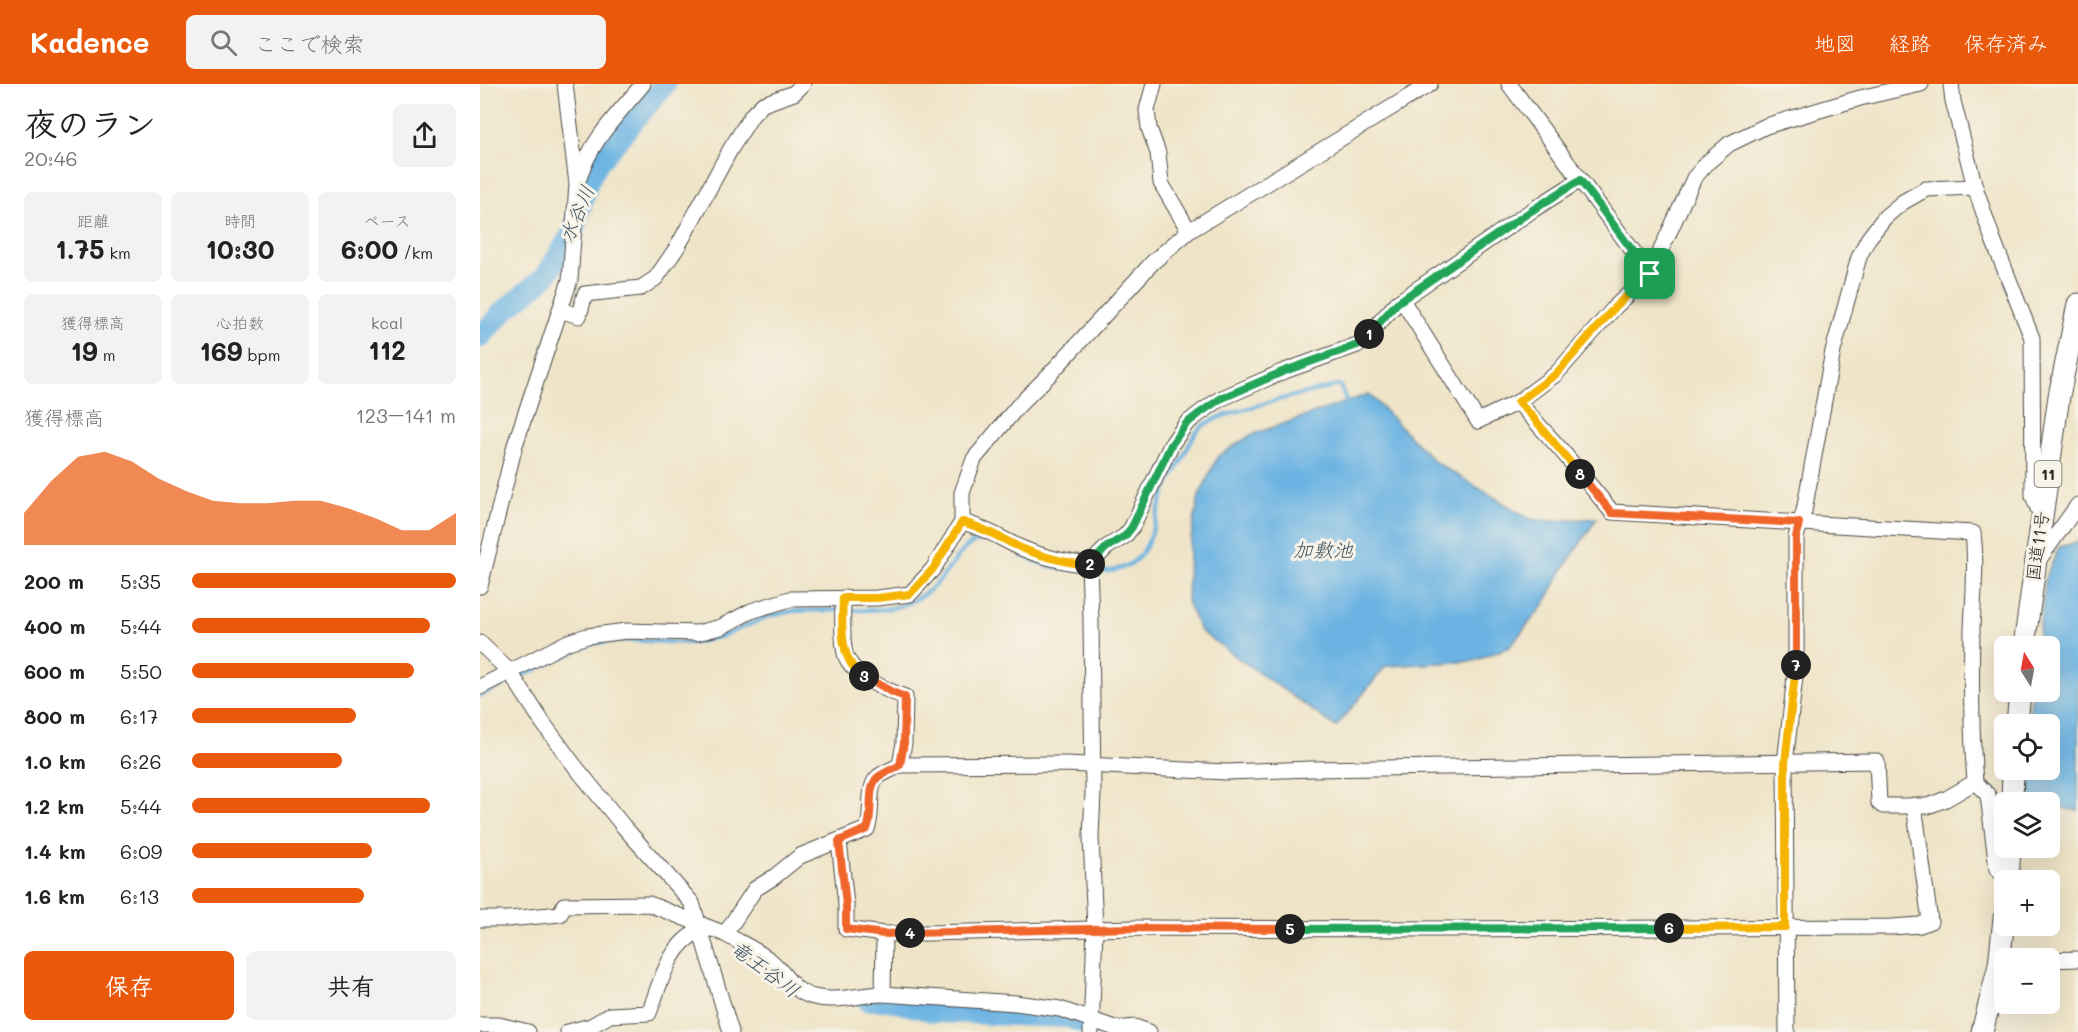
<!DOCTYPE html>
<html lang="ja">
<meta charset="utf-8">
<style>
:root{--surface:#fff;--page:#f2f2f2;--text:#222;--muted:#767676;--accent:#ea580c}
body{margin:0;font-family:Mali,"Klee One",sans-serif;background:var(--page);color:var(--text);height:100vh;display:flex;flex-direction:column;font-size:22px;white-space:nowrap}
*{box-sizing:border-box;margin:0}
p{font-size:20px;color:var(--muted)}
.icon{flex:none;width:33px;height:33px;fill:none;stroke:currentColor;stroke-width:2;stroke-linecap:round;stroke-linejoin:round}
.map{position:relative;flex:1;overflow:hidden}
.panel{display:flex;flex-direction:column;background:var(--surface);width:480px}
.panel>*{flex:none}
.needle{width:39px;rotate:349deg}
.buttons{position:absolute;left:1514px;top:552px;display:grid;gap:12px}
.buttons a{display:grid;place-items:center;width:66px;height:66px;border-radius:9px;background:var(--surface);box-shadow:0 6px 24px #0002;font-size:30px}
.pin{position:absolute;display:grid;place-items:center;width:51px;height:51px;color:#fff;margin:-26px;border-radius:12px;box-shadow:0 3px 9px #0006}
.km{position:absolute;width:30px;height:30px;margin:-15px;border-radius:50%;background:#222;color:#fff;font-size:16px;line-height:30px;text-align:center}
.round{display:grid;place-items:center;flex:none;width:63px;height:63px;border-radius:9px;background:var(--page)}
.head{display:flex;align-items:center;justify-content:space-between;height:102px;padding:0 24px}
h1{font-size:33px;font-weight:700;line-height:45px}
.stats{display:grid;grid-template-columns:repeat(3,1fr);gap:9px;height:102px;padding:6px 24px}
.stats div{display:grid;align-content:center;border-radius:9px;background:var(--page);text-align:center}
.stats b{font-size:26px;font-weight:700}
.stats small{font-size:16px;font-weight:400}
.stats p{font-size:16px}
.chart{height:168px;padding:12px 24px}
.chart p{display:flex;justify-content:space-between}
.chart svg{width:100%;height:108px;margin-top:6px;fill:var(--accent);opacity:.7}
.cta{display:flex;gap:12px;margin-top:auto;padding:12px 24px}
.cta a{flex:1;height:69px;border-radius:9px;background:var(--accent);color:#fff;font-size:24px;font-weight:700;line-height:69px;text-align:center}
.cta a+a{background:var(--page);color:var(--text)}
ul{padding:0 24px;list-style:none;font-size:20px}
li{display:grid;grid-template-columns:96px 72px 1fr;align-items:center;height:45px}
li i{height:15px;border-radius:8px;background:var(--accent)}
header{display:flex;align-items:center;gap:36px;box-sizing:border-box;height:84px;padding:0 30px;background:var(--accent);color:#fff}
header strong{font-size:28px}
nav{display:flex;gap:33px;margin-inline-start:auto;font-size:21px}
.search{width:420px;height:54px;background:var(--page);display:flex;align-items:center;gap:15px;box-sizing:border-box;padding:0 21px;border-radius:9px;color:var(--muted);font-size:22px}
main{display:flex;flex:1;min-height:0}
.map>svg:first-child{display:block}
.water{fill:#6ab3e2;stroke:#4a6f86;stroke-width:1.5}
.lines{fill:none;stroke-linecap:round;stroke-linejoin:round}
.stream{stroke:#6ab3e2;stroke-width:4}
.river{stroke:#6ab3e2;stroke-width:22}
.minor-casing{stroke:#484742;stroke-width:17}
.highway-casing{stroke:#484742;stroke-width:23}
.minor{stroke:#fff;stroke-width:15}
.highway{stroke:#fff;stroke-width:21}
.split-1-casing{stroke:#fff;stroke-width:12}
.split-2-casing{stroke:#fff;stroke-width:12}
.split-3-casing{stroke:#fff;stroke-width:12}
.split-4-casing{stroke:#fff;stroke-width:12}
.split-5-casing{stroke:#fff;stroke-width:12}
.split-6-casing{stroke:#fff;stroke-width:12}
.split-7-casing{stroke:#fff;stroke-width:12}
.split-8-casing{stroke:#fff;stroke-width:12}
.split-9-casing{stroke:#fff;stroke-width:12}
.split-1{stroke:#22a559;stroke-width:8}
.split-2{stroke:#22a559;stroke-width:8}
.split-3{stroke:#f5b400;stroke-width:8}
.split-4{stroke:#f0652b;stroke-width:8}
.split-5{stroke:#f0652b;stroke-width:8}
.split-6{stroke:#22a559;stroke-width:8}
.split-7{stroke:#f5b400;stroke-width:8}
.split-8{stroke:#f0652b;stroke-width:8}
.split-9{stroke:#f5b400;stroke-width:8}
.labels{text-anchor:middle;stroke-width:6;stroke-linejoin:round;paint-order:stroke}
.shield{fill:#f7f3e8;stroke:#686764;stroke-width:1.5}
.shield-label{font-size:16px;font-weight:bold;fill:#2b2b2b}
.street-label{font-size:18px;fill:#2b2b2b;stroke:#f7f3e8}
.water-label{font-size:20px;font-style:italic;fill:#3e5462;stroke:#f7f3e8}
</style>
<header>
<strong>Kadence</strong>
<div class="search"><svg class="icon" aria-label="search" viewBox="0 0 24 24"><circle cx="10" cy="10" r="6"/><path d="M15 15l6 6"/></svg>ここで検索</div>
<nav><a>地図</a><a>経路</a><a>保存済み</a></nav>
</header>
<main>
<section class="panel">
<div class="head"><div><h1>夜のラン</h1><p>20:46</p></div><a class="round"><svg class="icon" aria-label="share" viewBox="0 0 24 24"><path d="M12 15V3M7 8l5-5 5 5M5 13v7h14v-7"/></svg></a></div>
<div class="stats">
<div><p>距離</p><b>1.75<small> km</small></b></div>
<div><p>時間</p><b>10:30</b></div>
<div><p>ペース</p><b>6:00<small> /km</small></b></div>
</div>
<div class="stats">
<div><p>獲得標高</p><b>19<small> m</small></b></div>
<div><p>心拍数</p><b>169<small> bpm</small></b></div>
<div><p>kcal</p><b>112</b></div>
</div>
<div class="chart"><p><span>獲得標高</span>123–141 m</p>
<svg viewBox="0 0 160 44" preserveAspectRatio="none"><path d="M0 44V31L10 18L20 8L30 6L40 10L50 17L60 22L70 26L80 27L90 27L100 26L110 26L120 29L130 33L140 38L150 38L160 31V44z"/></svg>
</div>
<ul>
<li><b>200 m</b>5:35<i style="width:100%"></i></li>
<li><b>400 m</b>5:44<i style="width:90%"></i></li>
<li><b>600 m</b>5:50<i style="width:84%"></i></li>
<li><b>800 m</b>6:17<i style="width:62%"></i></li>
<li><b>1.0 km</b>6:26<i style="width:57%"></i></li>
<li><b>1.2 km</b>5:44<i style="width:90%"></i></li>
<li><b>1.4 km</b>6:09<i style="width:68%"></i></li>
<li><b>1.6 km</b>6:13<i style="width:65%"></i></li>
</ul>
<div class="cta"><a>保存</a><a>共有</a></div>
</section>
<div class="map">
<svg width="1598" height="948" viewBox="0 0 1598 948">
<rect width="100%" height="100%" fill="#f7f3e8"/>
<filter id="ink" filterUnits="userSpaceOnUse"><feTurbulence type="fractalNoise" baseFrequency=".0167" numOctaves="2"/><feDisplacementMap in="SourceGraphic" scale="12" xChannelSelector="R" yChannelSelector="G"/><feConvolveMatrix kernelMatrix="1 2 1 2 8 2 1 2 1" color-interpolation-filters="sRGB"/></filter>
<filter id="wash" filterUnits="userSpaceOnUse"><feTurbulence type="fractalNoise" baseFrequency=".008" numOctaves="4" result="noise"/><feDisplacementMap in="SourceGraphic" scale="24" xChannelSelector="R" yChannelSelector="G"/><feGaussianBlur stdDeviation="1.35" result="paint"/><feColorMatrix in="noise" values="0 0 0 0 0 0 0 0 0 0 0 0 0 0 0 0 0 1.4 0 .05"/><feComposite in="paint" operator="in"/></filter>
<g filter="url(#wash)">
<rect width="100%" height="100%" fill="#efe4c7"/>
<!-- water -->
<g class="water">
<polygon points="889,310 955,378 1050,435 1072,437 1117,434 1082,487 1063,522 1029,563 994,577 906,582 856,643 720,547 707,517 709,465 719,412 738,372 771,351"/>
<polygon points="1598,458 1598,727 1571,722 1569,718 1563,718 1551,713 1546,686 1569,686 1569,640 1548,640 1552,608 1569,608 1569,562 1557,562 1566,493 1579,463"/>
</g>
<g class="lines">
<!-- stream -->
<g class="stream">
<polyline points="542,472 568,482 598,486"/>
<path d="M614 488C669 489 669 454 683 412 688 398 697 385 704 372 708 363 713 350 720 344 733 334 747 331 762 326 794 316 827 309 860 301L868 321"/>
<path d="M365 526C386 526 410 528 430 518 439 514 449 507 456 500 474 483 482 453 511 456"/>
<polyline points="37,594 114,559 143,556 214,559 243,552 289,532 313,527 358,526"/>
<polyline points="0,612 30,598"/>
</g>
<!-- river -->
<g class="river">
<polyline points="0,253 25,226 66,192 93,148 108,97 117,80 185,0"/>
<polyline points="388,916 410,916 456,928 588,933 610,941"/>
</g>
</g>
</g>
<g filter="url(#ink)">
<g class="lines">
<!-- minor casing -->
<g class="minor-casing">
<g id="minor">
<polyline points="674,0 667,26 669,44 678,69 681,99 709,147"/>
<polyline points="1029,0 1170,190"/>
<polyline points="1471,0 1473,17 1495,103 1512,153 1552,254 1553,412 1561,432"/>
<path d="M99 94C111 56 138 30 163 0"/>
<polyline points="922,216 998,337 1038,318 1076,290 1136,222 1170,190 1214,94 1228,78 1249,60 1286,42 1380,14 1441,0"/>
<polyline points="80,226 99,232 105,210 161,204 176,194 198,162 250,66 272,31 283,20 314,9 323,0"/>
<path d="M1038 318 1082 367 1132 428 1493 449C1497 481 1493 514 1492 546 1491 597 1491 648 1495 698L1508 711 1517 785 1528 795"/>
<path d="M482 438C503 443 520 454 539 463 561 473 585 478 609 481"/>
<polyline points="1557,478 1598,421"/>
<polyline points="0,502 35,361 90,196 97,100 85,0"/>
<path d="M363 514C363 527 361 564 367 575 377 594 406 606 425 613L424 659 420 681"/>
<polyline points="0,559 30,588 63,639 94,681 144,743 212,819 251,948"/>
<polyline points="0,603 88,558 107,552 147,547 217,549 241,543 271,527 310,515 397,514 430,510 453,485 482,438 482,409 494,375 538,322 569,291 673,178 709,147 950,0"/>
<polyline points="359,757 366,821 366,845 404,850 657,844 966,845 1411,843 1440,841 1450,837 1434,721"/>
<path d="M0 835H28L80 830 84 821 169 820 245 850 275 805 294 793 320 772 387 745C394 729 386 704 398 693 404 688 414 685 420 681L586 680 746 688 831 685 1397 677 1399 719 1403 722H1448L1466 715 1495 698"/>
<path d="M245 850C260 859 279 867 292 878 307 891 312 908 334 913 356 919 381 910 403 910"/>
<polyline points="404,850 403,910 536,919 580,925 638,945 655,943 669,948"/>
<polyline points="1569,876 1598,875"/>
<polyline points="0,941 19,941 48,948"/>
<path d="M88 948 111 942 130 931 169 929C180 901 189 859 220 847"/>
<polyline points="611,948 615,845 611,753 613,709 611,536 609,481 627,463 645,452 652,443 691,361 706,340 720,329 740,315 802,288 880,260 917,219 1051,127 1100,96"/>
<polyline points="1307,948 1305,679 1316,584 1316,453 1324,427 1353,267 1379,173 1388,155 1405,133 1423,118 1446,105 1495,103"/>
</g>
</g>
<!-- highway casing -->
<g class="highway-casing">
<g id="highway">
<polyline points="1544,562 1579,312 1598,220"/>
<polyline points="1537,640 1540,608"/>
<polyline points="1532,718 1533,686"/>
<polyline points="1528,796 1530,764"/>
<polyline points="1502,948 1519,881 1524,834"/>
</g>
</g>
<!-- minor -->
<use href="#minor" class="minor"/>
<!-- highway -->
<use href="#highway" class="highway"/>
</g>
</g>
<g class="lines" filter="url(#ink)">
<!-- split-1 casing -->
<g class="split-1-casing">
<polyline id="split-1" points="889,250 917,219 1051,127 1100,96 1170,190"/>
</g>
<!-- split-2 casing -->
<g class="split-2-casing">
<polyline id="split-2" points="610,480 627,463 645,452 652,443 691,361 706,340 720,329 740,315 802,288 880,260 889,250"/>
</g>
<!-- split-3 casing -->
<g class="split-3-casing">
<path id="split-3" d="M384 592C358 578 362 539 363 514H397L430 510 453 485 482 438C503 443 520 454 539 463 561 473 585 478 609 482L610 480"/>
</g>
<!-- split-4 casing -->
<g class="split-4-casing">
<path id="split-4" d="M384 592 412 608 425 613 424 659 420 681C414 685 404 688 398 693 386 704 394 729 387 745L359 757 366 821V845L404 850 430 849"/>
</g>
<!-- split-5 casing -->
<g class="split-5-casing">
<polyline id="split-5" points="430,849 657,844 810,845"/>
</g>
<!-- split-6 casing -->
<g class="split-6-casing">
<polyline id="split-6" points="810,845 1189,844"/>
</g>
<!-- split-7 casing -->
<g class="split-7-casing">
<polyline id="split-7" points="1189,844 1305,843 1305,679 1316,581"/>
</g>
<!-- split-8 casing -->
<g class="split-8-casing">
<polyline id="split-8" points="1100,390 1132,429 1319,439 1316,453 1316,581"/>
</g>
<!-- split-9 casing -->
<g class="split-9-casing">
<polyline id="split-9" points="1100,390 1051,331 1038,318 1076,290 1136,222 1170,190"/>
</g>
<!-- split-1 -->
<use href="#split-1" class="split-1"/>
<!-- split-2 -->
<use href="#split-2" class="split-2"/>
<!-- split-3 -->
<use href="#split-3" class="split-3"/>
<!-- split-4 -->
<use href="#split-4" class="split-4"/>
<!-- split-5 -->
<use href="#split-5" class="split-5"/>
<!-- split-6 -->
<use href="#split-6" class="split-6"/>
<!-- split-7 -->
<use href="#split-7" class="split-7"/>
<!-- split-8 -->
<use href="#split-8" class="split-8"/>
<!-- split-9 -->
<use href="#split-9" class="split-9"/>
</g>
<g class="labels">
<!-- shield labels -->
<rect class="shield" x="1554.5" y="377" width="27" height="26" rx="4.5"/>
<g class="shield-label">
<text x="1568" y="396">11</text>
</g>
<!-- street labels -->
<g class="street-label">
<text transform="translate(1558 462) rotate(-82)" y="6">国道11号</text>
</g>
<!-- water labels -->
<g class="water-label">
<text transform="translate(97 130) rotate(-67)" y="7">水谷川</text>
<text x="843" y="473">加敷池</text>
<text transform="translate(285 885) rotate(37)" y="7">竜王谷川</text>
</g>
</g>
</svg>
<div class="buttons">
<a><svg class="needle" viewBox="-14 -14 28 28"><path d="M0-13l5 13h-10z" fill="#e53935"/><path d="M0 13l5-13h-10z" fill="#767676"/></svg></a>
<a><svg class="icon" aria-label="locate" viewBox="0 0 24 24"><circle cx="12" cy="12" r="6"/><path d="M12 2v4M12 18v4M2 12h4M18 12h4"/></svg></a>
<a><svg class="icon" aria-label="layers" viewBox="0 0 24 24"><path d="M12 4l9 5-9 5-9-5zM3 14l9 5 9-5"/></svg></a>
<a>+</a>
<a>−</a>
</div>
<div class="pin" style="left:1170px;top:190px;background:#1e9e55"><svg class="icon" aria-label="arrive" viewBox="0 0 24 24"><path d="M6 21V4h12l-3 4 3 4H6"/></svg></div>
<b class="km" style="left:889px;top:250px">1</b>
<b class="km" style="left:610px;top:480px">2</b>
<b class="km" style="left:384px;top:592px">3</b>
<b class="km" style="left:430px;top:849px">4</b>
<b class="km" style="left:810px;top:845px">5</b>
<b class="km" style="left:1189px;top:844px">6</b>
<b class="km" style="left:1316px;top:581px">7</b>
<b class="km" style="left:1100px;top:390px">8</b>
</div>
</main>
